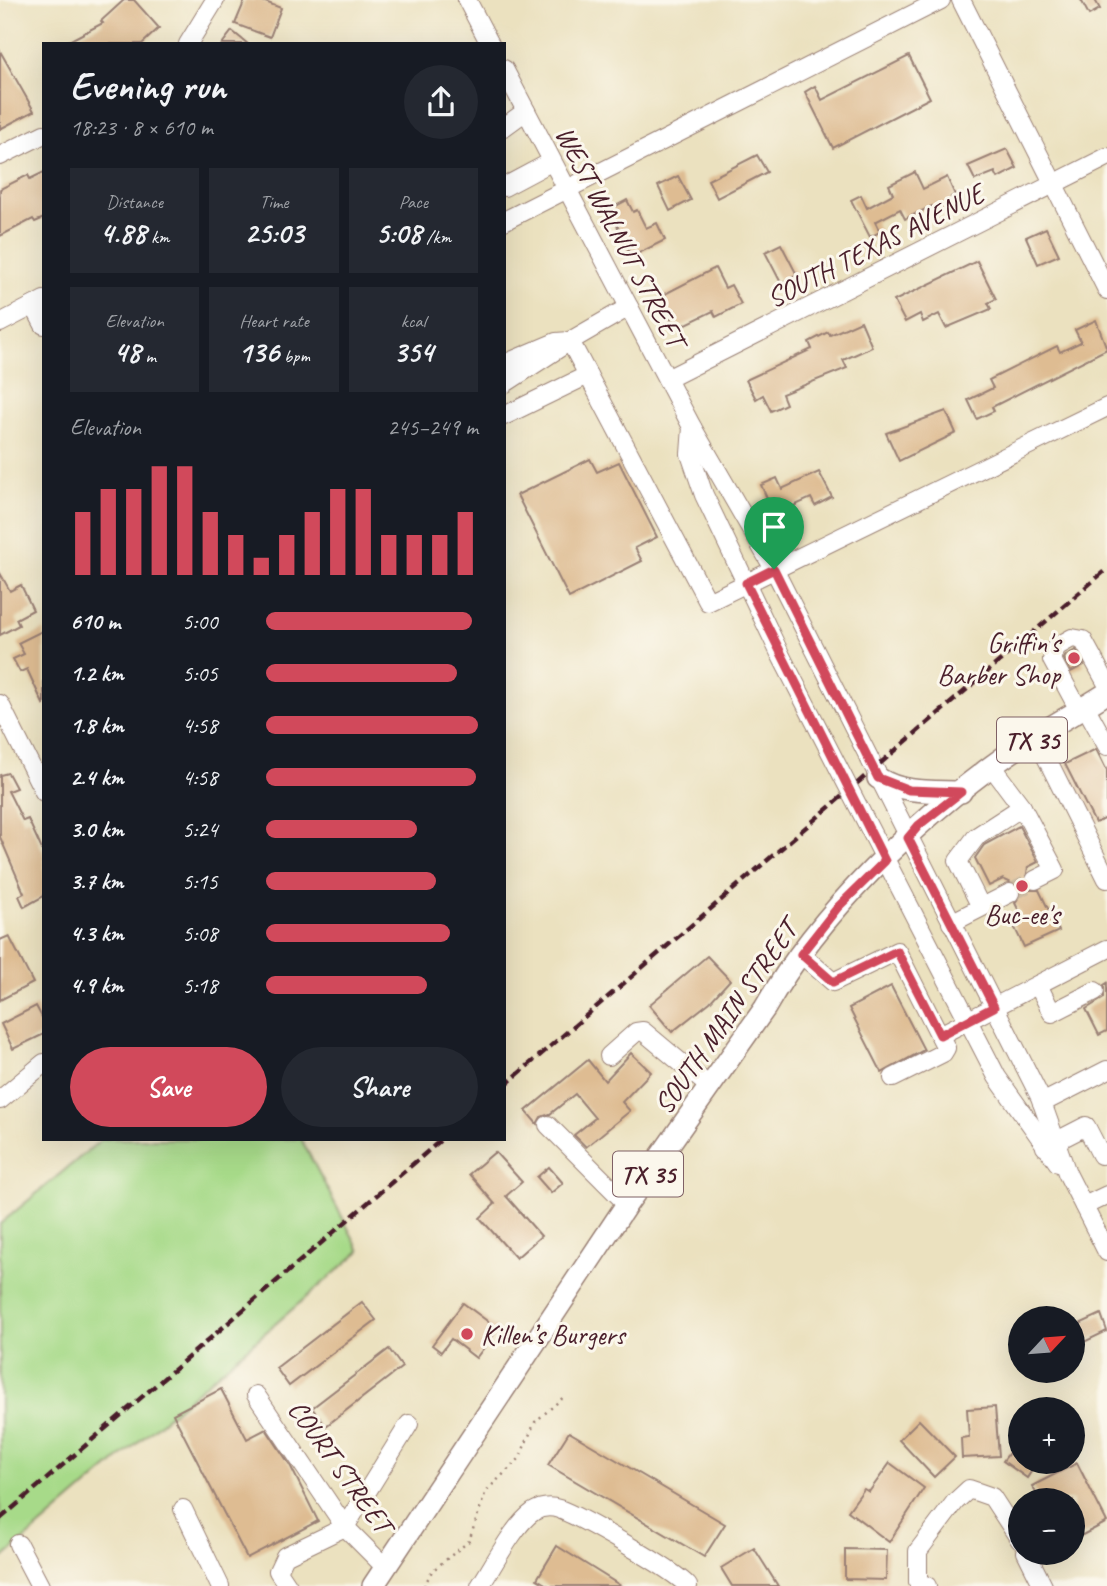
<!DOCTYPE html>
<meta charset="utf-8">
<style>
:root{--surface:#171b24;--page:#242831;--text:#f1f3f6;--muted:#9ea1a6;--accent:#d1495b}
body{margin:0;font-family:Caveat,sans-serif;background:var(--page);color:var(--text);height:100vh;display:flex;flex-direction:column;font-size:26px;white-space:nowrap}
*{box-sizing:border-box;margin:0}
p{font-size:23px;color:var(--muted)}
.icon{flex:none;width:38px;height:38px;fill:none;stroke:currentColor;stroke-width:2;stroke-linecap:round;stroke-linejoin:round}
.map{position:relative;flex:1;overflow:hidden}
.side{position:absolute;left:42px;top:42px;width:464px;height:1099px;display:flex;flex-direction:column;background:var(--surface);border-radius:0px;box-shadow:0 7px 28px #0002}
.side>*{flex:none}
.needle{width:46px;rotate:64deg}
.fabs{position:absolute;left:1008px;top:1306px;display:grid;gap:14px}
.fabs a{display:grid;place-items:center;width:77px;height:77px;border-radius:50%;background:var(--surface);box-shadow:0 7px 28px #0002;font-size:35px}
.pin{position:absolute;display:grid;place-items:center;width:60px;height:60px;color:#fff;margin:-72px -30px;border-radius:50% 50% 50% 0;rotate:-45deg;box-shadow:0 0 7px #0007}
.pin .icon{rotate:45deg}
.round{display:grid;place-items:center;flex:none;width:74px;height:74px;border-radius:37px;background:var(--page)}
.headline{display:flex;align-items:center;justify-content:space-between;height:119px;padding:0 28px}
h1{font-size:38px;font-weight:700;line-height:52px}
.stats{display:grid;grid-template-columns:repeat(3,1fr);gap:10px;height:119px;padding:7px 28px}
.stats div{display:grid;align-content:center;border-radius:0px;background:var(--page);text-align:center}
.stats b{font-size:30px;font-weight:700}
.stats small{font-size:19px;font-weight:400}
.stats p{font-size:19px}
.chart{height:196px;padding:14px 28px}
.chart p{display:flex;justify-content:space-between}
.chart svg{width:100%;height:126px;margin-top:7px;stroke:var(--accent);stroke-width:6}
.button{display:flex;gap:14px;margin-top:auto;padding:14px 28px}
.button a{flex:1;height:80px;border-radius:42px;background:var(--accent);color:#fff;font-size:28px;font-weight:700;line-height:80px;text-align:center}
.button a+a{background:var(--page);color:var(--text)}
ul{padding:0 28px;list-style:none;font-size:23px}
li{display:grid;grid-template-columns:112px 84px 1fr;align-items:center;height:52px}
li i{height:18px;border-radius:9px;background:var(--accent)}
.map>svg:first-child{display:block}
.green{fill:#a7da89;stroke:#787c5a;stroke-width:2}
.building{fill:#debc92}
.lines{fill:none;stroke-linecap:round;stroke-linejoin:round}
.minor-tunnel{stroke:#cbbaa1;stroke-width:18;stroke-dasharray:18 9;stroke-linecap:butt}
.minor-casing{stroke:#9a8075;stroke-width:20}
.major-casing{stroke:#9a8075;stroke-width:24}
.path{stroke:#9a8075;stroke-width:2.5;stroke-dasharray:2 5;stroke-linecap:butt}
.minor{stroke:#fff;stroke-width:18}
.major{stroke:#fff;stroke-width:21}
.rail{stroke:#4a1f2b;stroke-width:4.5;stroke-dasharray:10 5;stroke-linecap:butt}
.route-casing{stroke:#fff;stroke-width:14}
.route{stroke:#d1495b;stroke-width:9}
.poi-dot{fill:#d1495b;stroke:#fbf7ec;stroke-width:2.5}
.labels{text-anchor:middle;stroke-width:6;stroke-linejoin:round;paint-order:stroke}
.shield{fill:#fbf7ec;stroke:#7f6065;stroke-width:2}
.shield-label{font-size:26px;font-weight:bold;fill:#4a1f2b}
.street-label{font-size:28px;fill:#4a1f2b;stroke:#fbf7ec}
.poi-label{font-size:28px;fill:#4a1f2b;stroke:#fbf7ec;text-anchor:end}
</style>
<div class="map">
<svg width="1107" height="1586" viewBox="0 0 1107 1586">
<rect width="100%" height="100%" fill="#fbf7ec"/>
<filter id="ink" filterUnits="userSpaceOnUse"><feTurbulence type="fractalNoise" baseFrequency=".0143" numOctaves="2"/><feDisplacementMap in="SourceGraphic" scale="14" xChannelSelector="R" yChannelSelector="G"/><feConvolveMatrix kernelMatrix="1 2 1 2 8 2 1 2 1" color-interpolation-filters="sRGB"/></filter>
<filter id="wash" filterUnits="userSpaceOnUse"><feTurbulence type="fractalNoise" baseFrequency=".00686" numOctaves="4" result="noise"/><feDisplacementMap in="SourceGraphic" scale="28" xChannelSelector="R" yChannelSelector="G"/><feGaussianBlur stdDeviation="1.57" result="paint"/><feColorMatrix in="noise" values="0 0 0 0 0 0 0 0 0 0 0 0 0 0 0 0 0 1.4 0 .05"/><feComposite in="paint" operator="in"/></filter>
<g filter="url(#wash)">
<rect width="100%" height="100%" fill="#ebe1bf"/>
<!-- green -->
<polygon class="green" points="102,1139 301,1139 360,1251 0,1561 0,1224"/>
<g id="blocks">
<!-- building -->
<g class="building">
<polygon points="124,0 134,0 159,28 142,44 63,44 103,23 101,21"/>
<polygon points="245,0 260,0 281,8 270,37 235,24"/>
<polygon points="1081,0 1095,0 1100,9 1089,15"/>
<polygon points="232,31 248,44 222,44"/>
<polygon points="0,51 34,111 0,129"/>
<polygon points="909,56 930,98 833,148 805,92 815,86 822,100"/>
<polygon points="1007,149 1017,168 998,178 995,172 975,180 968,166"/>
<polygon points="757,155 767,172 717,198 708,180"/>
<polygon points="44,172 44,218 35,222 33,219 0,236 0,189 28,175 30,179"/>
<polygon points="915,172 923,189 947,177 955,195 951,197 954,204 936,213 932,206 905,219 900,209 875,222 880,232 870,237 851,200 861,195 867,208 893,194 889,185"/>
<polygon points="678,176 691,200 670,211 658,186"/>
<polygon points="627,200 633,212 637,210 646,228 657,223 665,240 631,257 610,209"/>
<polygon points="1046,228 1059,255 1038,264 1026,237"/>
<polygon points="781,244 797,275 781,283 765,252"/>
<polygon points="977,261 996,299 988,303 991,309 946,328 939,314 923,322 920,314 905,322 894,301"/>
<polygon points="715,268 725,288 731,285 741,304 716,317 713,311 676,329 659,297"/>
<polygon points="1096,320 1107,349 992,407 994,411 977,419 968,400 993,388 989,380 1057,346 1060,352 1081,342 1075,330"/>
<polygon points="861,321 872,347 843,360 847,368 782,394 786,404 771,411 763,395 756,399 746,380 812,349 809,342 828,332 830,335"/>
<polygon points="946,411 956,433 899,461 886,433"/>
<polygon points="590,459 597,472 619,462 657,537 635,548 642,561 569,598 517,495"/>
<polygon points="819,472 832,497 815,506 811,498 791,507 796,518 779,525 761,485 777,478 782,489"/>
<polygon points="0,573 10,591 21,585 33,610 16,619 19,625 0,635"/>
<polygon points="44,630 44,706 27,669 20,672 13,659 24,654 18,643"/>
<polygon points="1076,650 1084,665 1071,672 1064,659 1066,655"/>
<polygon points="1096,749 1107,771 1107,818 1095,823 1065,764"/>
<polygon points="8,773 16,788 8,791 23,821 28,819 44,854 44,896 24,907 19,896 24,893 0,837 0,775"/>
<polygon points="1019,826 1038,862 1028,867 1025,884 1029,890 1039,890 1059,931 1024,947 1011,920 1021,915 1015,903 1021,894 1020,887 1003,879 989,886 975,858 984,845"/>
<polygon points="9,936 33,983 0,1000 0,940"/>
<polygon points="707,956 730,980 710,1002 672,1032 649,1005"/>
<polygon points="1107,983 1107,1031 1099,1035 1086,1009 1104,998 1104,985"/>
<polygon points="891,986 924,1050 882,1073 849,1008"/>
<polygon points="36,1006 44,1021 44,1034 13,1049 1,1024"/>
<polygon points="631,1053 651,1072 622,1102 630,1111 586,1147 574,1135 595,1118 575,1094 550,1114 541,1117 537,1124 526,1111 588,1060 605,1081"/>
<polygon points="495,1152 522,1182 506,1196 541,1236 516,1258 480,1218 495,1204 469,1174"/>
<polygon points="549,1167 563,1183 551,1193 537,1177"/>
<polygon points="362,1302 376,1320 289,1386 276,1368"/>
<polygon points="463,1303 498,1329 476,1358 451,1339 441,1352 432,1345"/>
<polygon points="1101,1314 1107,1331 1080,1344 1073,1327"/>
<polygon points="389,1349 402,1367 326,1426 312,1408"/>
<polygon points="221,1389 247,1439 266,1429 290,1465 318,1521 247,1558 173,1414"/>
<polygon points="995,1407 999,1456 962,1458 961,1438 969,1437 967,1409"/>
<polygon points="919,1420 955,1457 934,1477 899,1440"/>
<polygon points="569,1432 725,1524 704,1557 548,1465"/>
<polygon points="1020,1438 1020,1461 1038,1461 1027,1478 1003,1461"/>
<polygon points="890,1463 924,1488 889,1542 848,1511 864,1489 869,1492"/>
<polygon points="1077,1463 1107,1522 1073,1540 1073,1500 1040,1500 1032,1486"/>
<polygon points="557,1546 621,1586 549,1586 537,1579"/>
<polygon points="754,1548 778,1586 732,1586 721,1568"/>
<polygon points="845,1549 887,1550 886,1580 845,1579"/>
</g>
</g>
</g>
<g filter="url(#ink)">
<use href="#blocks" fill-opacity="0" stroke="#9a8075" stroke-width="2"/>
<g class="lines">
<!-- minor-tunnel -->
<polyline class="minor-tunnel" points="1010,893 1035,880"/>
<!-- minor casing -->
<g class="minor-casing">
<g id="minor">
<polyline points="467,0 490,44"/>
<polyline points="961,0 1107,290"/>
<polyline points="188,44 215,0"/>
<polyline points="504,69 692,427 774,569 1040,1097 1067,1173 1107,1252"/>
<polyline points="504,127 526,111"/>
<polyline points="0,156 44,134"/>
<polyline points="504,187 551,162"/>
<polyline points="504,221 941,0"/>
<polyline points="34,306 44,325"/>
<polyline points="0,323 44,300"/>
<polyline points="504,364 556,342 570,341 629,307"/>
<polyline points="667,379 1107,157"/>
<polyline points="504,384 570,341 708,602 1107,407"/>
<polyline points="504,416 588,375"/>
<polyline points="692,427 690,454 704,495 781,656 997,1077 1058,1163"/>
<polyline points="0,704 44,792"/>
<polyline points="1085,706 1107,746"/>
<polyline points="1079,710 1052,660 1056,647 1072,638 1083,640 1107,684"/>
<polyline points="1036,737 1107,879"/>
<polyline points="992,767 1022,807 1055,870 1035,880"/>
<polyline points="981,907 958,861 976,837 1022,807"/>
<polyline points="951,923 1010,893"/>
<polyline points="801,954 833,982 897,951 946,1048 943,1053 893,1078"/>
<polyline points="1038,985 1052,1013 1095,991"/>
<polyline points="940,1035 1107,949"/>
<polyline points="609,1056 636,1032 643,1031 710,1087"/>
<polyline points="0,1100 44,1063"/>
<polyline points="1042,1103 1107,1070"/>
<polyline points="548,1125 627,1204"/>
<polyline points="1045,1147 1086,1126 1101,1155 1107,1152"/>
<polyline points="1084,1206 1107,1195"/>
<polyline points="256,1395 345,1527 385,1567"/>
<polyline points="183,1509 220,1586"/>
<polyline points="18,1544 40,1586"/>
<polyline points="1026,1552 1043,1586"/>
<polyline points="288,1586 278,1571 285,1556 345,1527 409,1424"/>
<path d="M480 1586C494 1565 513 1526 533 1512 541 1507 550 1506 559 1509 581 1517 674 1570 688 1586"/>
<polyline points="927,1586 918,1582 918,1551 955,1502 969,1489 992,1497 1020,1540"/>
</g>
</g>
<!-- major casing -->
<g class="major-casing">
<g id="major">
<path d="M878 778C903 794 932 791 961 792"/>
<path d="M373 1586 627 1204 765 1008C820 911 916 820 1007 755 1039 733 1074 714 1107 693"/>
</g>
</g>
<!-- path -->
<polyline class="path" points="424,1586 432,1571 469,1541 486,1491 519,1459 535,1422 566,1395"/>
<!-- minor -->
<use href="#minor" class="minor"/>
<!-- major -->
<use href="#major" class="major"/>
<!-- rail -->
<g class="rail">
<polyline points="504,1086 1107,569"/>
<polyline points="0,1519 442,1139"/>
</g>
</g>
</g>
<g class="lines" filter="url(#ink)">
<!-- route casing -->
<g class="route-casing">
<polygon id="route" points="774,569 878,778 909,790 961,792 919,825 908,838 994,1007 940,1035 897,951 833,982 801,954 838,907 885,861 746,583"/>
</g>
<!-- route -->
<use href="#route" class="route"/>
</g>
<!-- markers -->
<g class="poi-dot">
<circle cx="1074" cy="658" r="7"/>
<circle cx="1022" cy="886" r="7"/>
<circle cx="467" cy="1334" r="7"/>
</g>
<g class="labels">
<!-- shield labels -->
<g class="shield">
<rect x="997" y="717.5" width="70" height="45" rx="5"/>
<rect x="613" y="1151.5" width="70" height="45" rx="5"/>
</g>
<g class="shield-label">
<text x="1032" y="749">TX 35</text>
<text x="648" y="1183">TX 35</text>
</g>
<!-- street labels -->
<g class="street-label">
<text transform="translate(621 236) rotate(62)" y="10">WEST WALNUT STREET</text>
<text transform="translate(875 245) rotate(-27)" y="10">SOUTH TEXAS AVENUE</text>
<text transform="translate(725 1017) rotate(-55)" y="10">SOUTH MAIN STREET</text>
<text transform="translate(341 1466) rotate(54)" y="10">COURT STREET</text>
</g>
<!-- poi labels -->
<g class="poi-label">
<text x="1060" y="652">Griffin's<tspan x="1060" dy="32">Barber Shop</tspan></text>
<text x="1022" y="924" text-anchor="middle">Buc-ee's</text>
<text x="481" y="1344" text-anchor="start">Killen’s Burgers</text>
</g>
</g>
</svg>
<div class="fabs">
<a><svg class="needle" viewBox="-14 -14 28 28"><path d="M0-13l5 13h-10z" fill="#e53935"/><path d="M0 13l5-13h-10z" fill="#9ea1a6"/></svg></a>
<a>+</a>
<a>−</a>
</div>
<div class="pin" style="left:774px;top:569px;background:#1e9e55"><svg class="icon" aria-label="arrive" viewBox="0 0 24 24"><path d="M6 21V4h12l-3 4 3 4H6"/></svg></div>
<section class="side">
<div class="headline"><div><h1>Evening run</h1><p>18:23 · 8 × 610 m</p></div><a class="round"><svg class="icon" aria-label="share" viewBox="0 0 24 24"><path d="M12 15V3M7 8l5-5 5 5M5 13v7h14v-7"/></svg></a></div>
<div class="stats">
<div><p>Distance</p><b>4.88<small> km</small></b></div>
<div><p>Time</p><b>25:03</b></div>
<div><p>Pace</p><b>5:08<small> /km</small></b></div>
</div>
<div class="stats">
<div><p>Elevation</p><b>48<small> m</small></b></div>
<div><p>Heart rate</p><b>136<small> bpm</small></b></div>
<div><p>kcal</p><b>354</b></div>
</div>
<div class="chart"><p><span>Elevation</span>245–249 m</p>
<svg viewBox="0 0 160 44" preserveAspectRatio="none"><path d="M5 44V22M15 44V14M25 44V14M35 44V6M45 44V6M55 44V22M65 44V30M75 44V38M85 44V30M95 44V22M105 44V14M115 44V14M125 44V30M135 44V30M145 44V30M155 44V22"/></svg>
</div>
<ul>
<li><b>610 m</b>5:00<i style="width:97%"></i></li>
<li><b>1.2 km</b>5:05<i style="width:90%"></i></li>
<li><b>1.8 km</b>4:58<i style="width:100%"></i></li>
<li><b>2.4 km</b>4:58<i style="width:99%"></i></li>
<li><b>3.0 km</b>5:24<i style="width:71%"></i></li>
<li><b>3.7 km</b>5:15<i style="width:80%"></i></li>
<li><b>4.3 km</b>5:08<i style="width:87%"></i></li>
<li><b>4.9 km</b>5:18<i style="width:76%"></i></li>
</ul>
<div class="button"><a>Save</a><a>Share</a></div>
</section>
</div>
